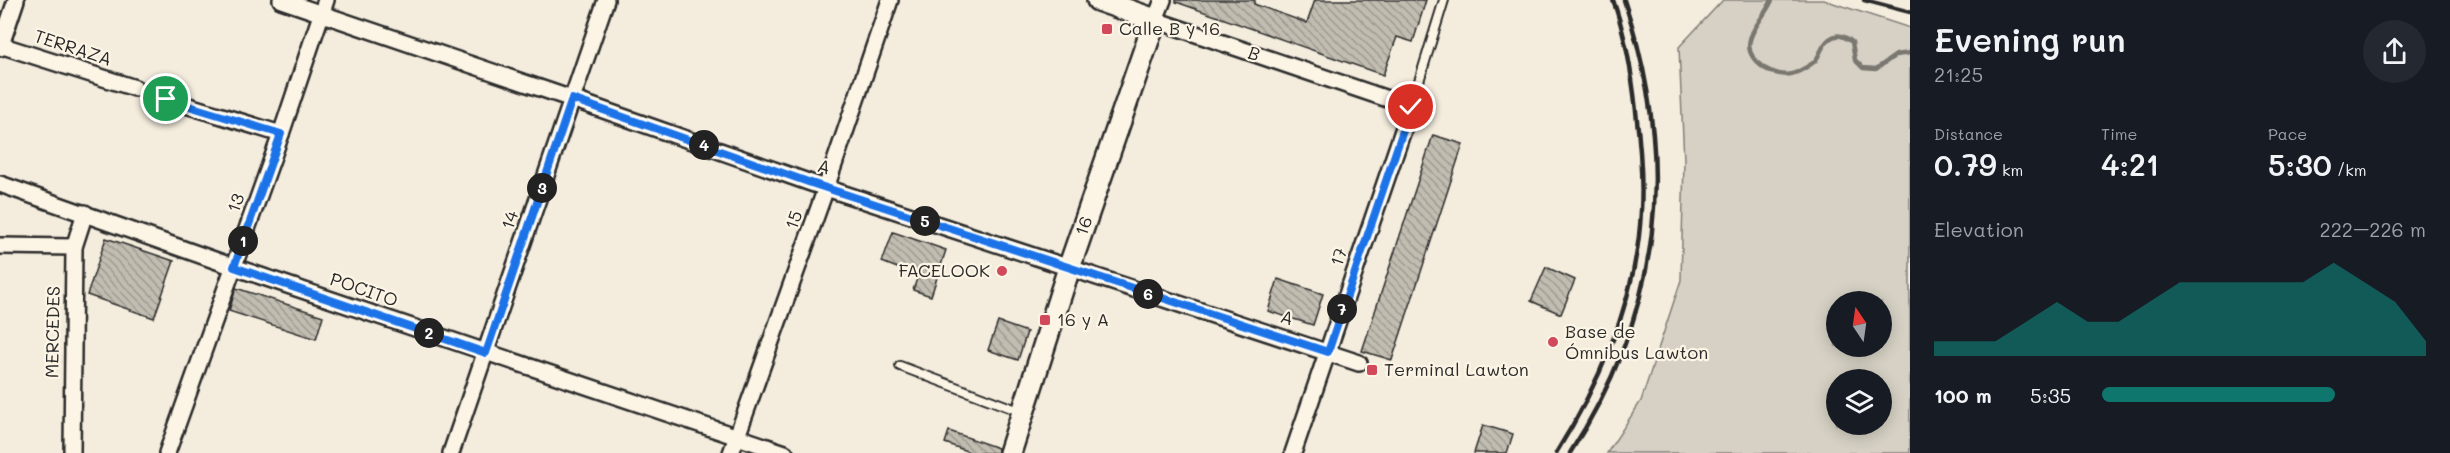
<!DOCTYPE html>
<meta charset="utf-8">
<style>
:root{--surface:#171b24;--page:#242831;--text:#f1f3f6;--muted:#9ea1a6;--accent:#0f766e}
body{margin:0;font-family:Mali,sans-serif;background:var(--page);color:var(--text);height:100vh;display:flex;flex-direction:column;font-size:22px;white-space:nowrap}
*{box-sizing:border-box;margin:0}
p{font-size:20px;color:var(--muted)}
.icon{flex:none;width:33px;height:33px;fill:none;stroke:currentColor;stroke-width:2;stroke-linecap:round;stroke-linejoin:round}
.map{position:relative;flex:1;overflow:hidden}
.sheet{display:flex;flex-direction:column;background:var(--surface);width:540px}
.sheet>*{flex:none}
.needle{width:39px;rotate:347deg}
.tools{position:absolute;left:1826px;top:291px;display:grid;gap:12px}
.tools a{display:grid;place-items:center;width:66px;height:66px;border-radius:50%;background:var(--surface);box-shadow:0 3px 15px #0003;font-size:30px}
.pin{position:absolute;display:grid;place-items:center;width:51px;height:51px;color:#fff;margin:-26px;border:3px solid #fff;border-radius:50%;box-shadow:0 2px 6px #0007}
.km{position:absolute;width:30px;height:30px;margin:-15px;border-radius:50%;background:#222;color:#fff;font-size:16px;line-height:30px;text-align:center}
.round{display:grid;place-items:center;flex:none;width:63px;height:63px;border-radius:32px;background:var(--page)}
.head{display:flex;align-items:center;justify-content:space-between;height:102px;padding:0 24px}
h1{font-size:33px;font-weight:600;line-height:45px}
.stats{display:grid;grid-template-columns:repeat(3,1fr);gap:9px;height:102px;padding:6px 24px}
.stats div{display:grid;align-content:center}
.stats b{font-size:30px;font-weight:600}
.stats small{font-size:16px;font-weight:400}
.stats p{font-size:16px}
.chart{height:168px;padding:12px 24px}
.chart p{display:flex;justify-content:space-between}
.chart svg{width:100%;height:108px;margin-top:6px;fill:var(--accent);opacity:.7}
ul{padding:0 24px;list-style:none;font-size:20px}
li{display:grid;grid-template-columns:96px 72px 1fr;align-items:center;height:45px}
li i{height:15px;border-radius:8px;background:var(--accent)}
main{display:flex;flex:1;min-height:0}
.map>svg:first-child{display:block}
.green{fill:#d6d1c4;stroke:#807e78;stroke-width:1.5;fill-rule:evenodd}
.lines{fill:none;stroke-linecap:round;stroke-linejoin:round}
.stream{stroke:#7a7771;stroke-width:4.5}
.building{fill:url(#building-back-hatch);stroke:#2b2b2b;stroke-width:1.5}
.lane-casing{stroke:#2b2b2b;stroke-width:12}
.street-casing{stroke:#2b2b2b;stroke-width:20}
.secondary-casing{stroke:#2b2b2b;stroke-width:26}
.lane{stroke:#fcf5e5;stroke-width:8}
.street{stroke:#fcf5e5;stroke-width:15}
.secondary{stroke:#fcf5e5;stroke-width:21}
.rail{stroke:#2b2b2b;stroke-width:4.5}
.route-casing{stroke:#fff;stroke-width:12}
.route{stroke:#1a73e8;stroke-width:8}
.poi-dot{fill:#d1495b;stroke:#fcf5e5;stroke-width:2}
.labels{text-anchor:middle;stroke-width:4.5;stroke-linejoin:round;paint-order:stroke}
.poi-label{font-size:18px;fill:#2b2b2b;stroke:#fcf5e5;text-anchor:start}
.street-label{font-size:18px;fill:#2b2b2b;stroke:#fcf5e5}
</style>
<main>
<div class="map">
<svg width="1910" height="453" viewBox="0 0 1910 453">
<defs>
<pattern id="building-back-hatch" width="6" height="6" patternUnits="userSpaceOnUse" patternTransform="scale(1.5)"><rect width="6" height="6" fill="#c2bdb1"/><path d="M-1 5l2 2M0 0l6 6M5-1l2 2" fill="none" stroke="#9e9a90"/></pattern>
</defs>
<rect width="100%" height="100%" fill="#f4edde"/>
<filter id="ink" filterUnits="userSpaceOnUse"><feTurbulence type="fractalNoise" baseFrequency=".0167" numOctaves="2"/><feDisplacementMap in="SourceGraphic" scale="12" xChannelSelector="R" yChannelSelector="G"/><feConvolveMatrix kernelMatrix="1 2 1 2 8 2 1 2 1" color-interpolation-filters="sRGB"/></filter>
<g filter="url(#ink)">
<!-- green -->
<path class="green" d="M1723 0H1824L1910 28V453H1607L1641 401 1681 280 1684 161 1679 47ZM1836 302H1881V346H1836ZM1836 380H1881V424H1836Z"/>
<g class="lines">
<!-- stream -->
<path class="stream" d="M1772 0C1762 23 1731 45 1764 68 1772 73 1785 77 1795 73 1800 71 1811 65 1815 61 1821 54 1822 43 1831 38 1838 33 1846 37 1852 42L1855 60 1863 68 1876 69 1896 55 1910 53"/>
</g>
<!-- building -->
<g class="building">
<polygon points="1176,0 1255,0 1254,4 1307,23 1315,0 1426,0 1413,42 1397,37 1383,75 1176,2"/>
<polygon points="1433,135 1463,144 1392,360 1362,351"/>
<polygon points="893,232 946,250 931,296 913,290 918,276 882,262"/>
<polygon points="106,238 174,261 154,318 87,295"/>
<polygon points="1546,267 1575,280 1561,314 1531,301"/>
<polygon points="1278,279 1323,294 1313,325 1268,311"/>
<polygon points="236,288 323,316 316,339 229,311"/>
<polygon points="998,322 1027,332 1018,360 988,350"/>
<polygon points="1483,425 1513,434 1507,453 1474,453"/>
<polygon points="949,431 998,448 998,453 972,453 945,443"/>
</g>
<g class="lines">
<!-- lane casing -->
<g class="lane-casing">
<g id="lane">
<polyline points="1411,107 1444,0"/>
<polyline points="900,366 1022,412"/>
</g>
</g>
<!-- street casing -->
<g class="street-casing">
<g id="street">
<polyline points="281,0 572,99 811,183 1359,363"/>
<polyline points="1163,0 1155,20 1411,107 1293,453"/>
<polyline points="0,45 135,88"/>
<polyline points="0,48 16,0"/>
<polyline points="166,99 281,134"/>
<polyline points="0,184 234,267 785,453"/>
<polyline points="0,246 74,247"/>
<polyline points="72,453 74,247 85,213"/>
<polyline points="167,453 281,134 326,0"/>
<polyline points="451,453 606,0"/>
<polyline points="731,453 826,188 890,0"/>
</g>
</g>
<!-- secondary casing -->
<g class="secondary-casing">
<polyline id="secondary" points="1010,453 1069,268 1155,20 1098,0"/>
</g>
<!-- lane -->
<use href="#lane" class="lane"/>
<!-- street -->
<use href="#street" class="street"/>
<!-- secondary -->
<use href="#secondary" class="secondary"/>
<!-- rail -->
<g class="rail">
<polyline points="1864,0 1910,12"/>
<path d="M1556 453C1601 381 1637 297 1641 211 1643 178 1640 144 1636 111 1632 73 1626 36 1613 0"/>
<path d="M1570 453C1662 310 1678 161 1624 0"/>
</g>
</g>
</g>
<g class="lines" filter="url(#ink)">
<!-- route casing -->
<g class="route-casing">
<polyline id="route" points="166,99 281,134 234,267 486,353 572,99 811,183 1328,352 1411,107"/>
</g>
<!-- route -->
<use href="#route" class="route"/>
</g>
<!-- markers -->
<g class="poi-dot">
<rect x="1101" y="23" width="12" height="12" rx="3"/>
<circle cx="1002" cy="271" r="6"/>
<rect x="1039" y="314" width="12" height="12" rx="3"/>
<circle cx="1553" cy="342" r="6"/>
<rect x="1366" y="364" width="12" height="12" rx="3"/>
</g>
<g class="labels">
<!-- poi labels -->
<g class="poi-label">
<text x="1119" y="35">Calle B y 16</text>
<text x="990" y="277" text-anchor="end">FACELOOK</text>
<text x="1057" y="326">16 y A</text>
<text x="1565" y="338">Base de<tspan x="1565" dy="21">Ómnibus Lawton</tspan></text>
<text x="1384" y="376">Terminal Lawton</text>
</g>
<!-- street labels -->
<g class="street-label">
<text transform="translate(73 48) rotate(18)" y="6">TERRAZA</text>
<text transform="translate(1254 54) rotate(19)" y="6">B</text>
<text transform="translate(824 167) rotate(17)" y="6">A</text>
<text transform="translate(236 203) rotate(-70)" y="6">13</text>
<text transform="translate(510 220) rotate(-71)" y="6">14</text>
<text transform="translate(794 220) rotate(-70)" y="6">15</text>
<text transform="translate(1084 226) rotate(-71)" y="6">16</text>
<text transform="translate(1339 257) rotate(-71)" y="6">17</text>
<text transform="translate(364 290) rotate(19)" y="6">POCITO</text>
<text transform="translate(1287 318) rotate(18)" y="6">A</text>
<text transform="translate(53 332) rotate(-89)" y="6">MERCEDES</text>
</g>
</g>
</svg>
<div class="tools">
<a><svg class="needle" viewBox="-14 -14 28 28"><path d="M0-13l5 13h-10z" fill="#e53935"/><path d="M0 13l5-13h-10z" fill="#9ea1a6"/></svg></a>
<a><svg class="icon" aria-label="layers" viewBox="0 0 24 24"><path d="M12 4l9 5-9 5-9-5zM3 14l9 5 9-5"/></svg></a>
</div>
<div class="pin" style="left:166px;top:99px;background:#1e9e55"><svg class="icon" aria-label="arrive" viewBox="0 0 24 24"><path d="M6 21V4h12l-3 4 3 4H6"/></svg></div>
<div class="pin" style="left:1411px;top:107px;background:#d93025"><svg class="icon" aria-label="check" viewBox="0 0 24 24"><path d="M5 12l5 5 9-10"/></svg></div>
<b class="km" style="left:243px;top:241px">1</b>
<b class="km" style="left:429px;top:333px">2</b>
<b class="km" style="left:542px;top:188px">3</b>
<b class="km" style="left:704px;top:145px">4</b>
<b class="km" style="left:925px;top:221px">5</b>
<b class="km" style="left:1148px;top:294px">6</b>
<b class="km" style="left:1342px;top:309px">7</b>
</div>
<section class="sheet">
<div class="head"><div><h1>Evening run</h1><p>21:25</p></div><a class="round"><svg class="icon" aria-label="share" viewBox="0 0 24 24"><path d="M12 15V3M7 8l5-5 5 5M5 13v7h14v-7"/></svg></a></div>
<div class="stats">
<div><p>Distance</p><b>0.79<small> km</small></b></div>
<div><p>Time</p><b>4:21</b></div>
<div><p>Pace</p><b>5:30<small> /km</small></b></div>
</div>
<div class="chart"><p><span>Elevation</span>222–226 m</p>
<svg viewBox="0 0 160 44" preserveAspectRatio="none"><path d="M0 44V38L10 38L20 38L30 30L40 22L50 30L60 30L70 22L80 14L90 14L100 14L110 14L120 14L130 6L140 14L150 22L160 38V44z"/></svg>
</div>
<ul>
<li><b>100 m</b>5:35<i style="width:72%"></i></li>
</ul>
</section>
</main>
